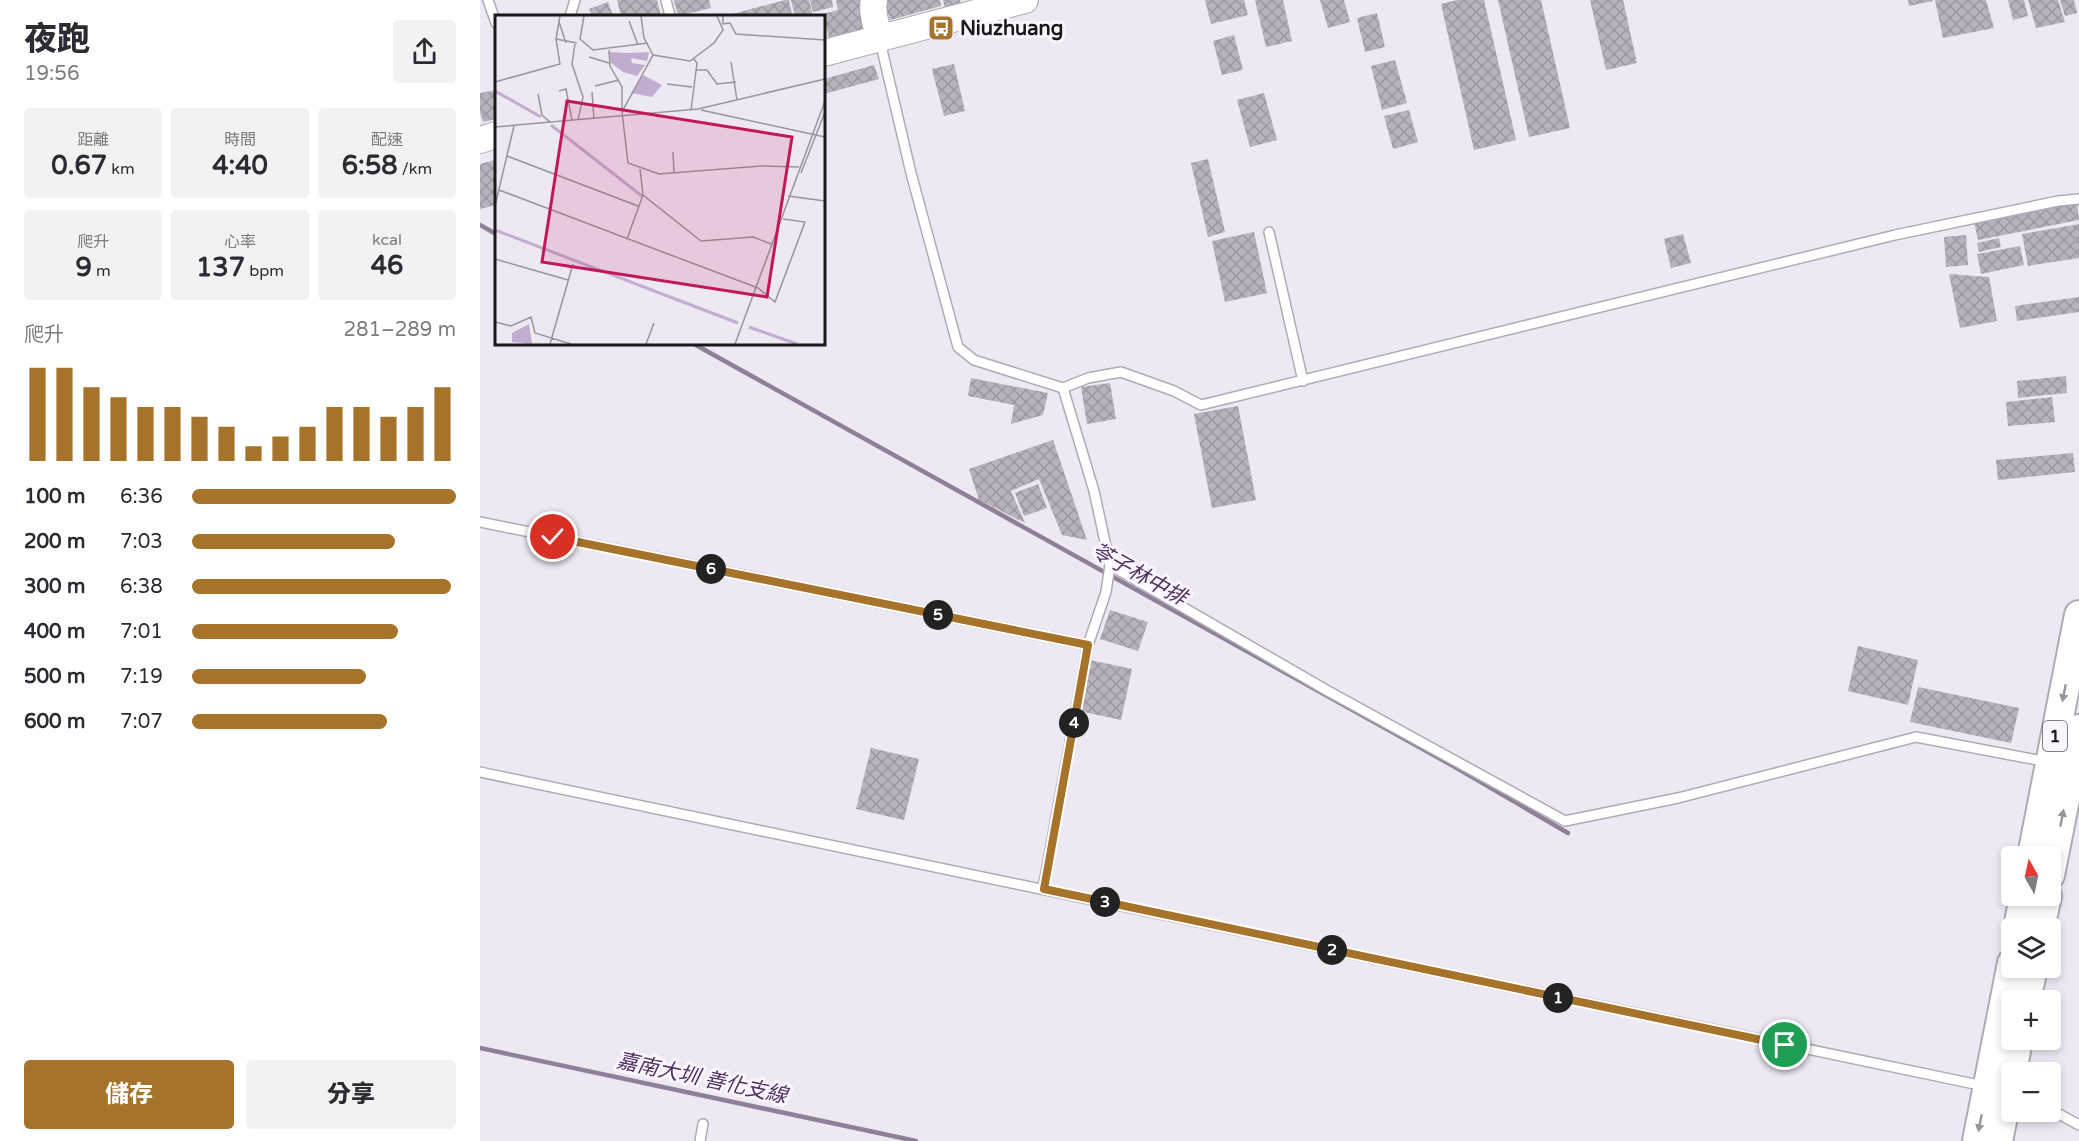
<!DOCTYPE html>
<html lang="zh-TW">
<meta charset="utf-8">
<style>
:root{--surface:#fff;--page:#f2f2f3;--text:#2b2b33;--muted:#7c7c81;--accent:#a6732a}
body{margin:0;font-family:"Varela Round","Noto Sans TC",sans-serif;background:var(--page);color:var(--text);height:100vh;display:flex;flex-direction:column;font-size:22px;white-space:nowrap}
*{box-sizing:border-box;margin:0}
p{font-size:20px;color:var(--muted)}
.icon{flex:none;width:33px;height:33px;fill:none;stroke:currentColor;stroke-width:2;stroke-linecap:round;stroke-linejoin:round}
.map{position:relative;flex:1;overflow:hidden}
.sheet{display:flex;flex-direction:column;background:var(--surface);width:480px}
.sheet>*{flex:none}
.needle{width:39px;rotate:351deg}
.tools{position:absolute;left:1521px;top:846px;display:grid;gap:12px}
.tools a{display:grid;place-items:center;width:60px;height:60px;border-radius:6px;background:var(--surface);box-shadow:0 3px 9px #0003;font-size:30px}
.pin{position:absolute;display:grid;place-items:center;width:51px;height:51px;color:#fff;margin:-26px;border:3px solid #fff;border-radius:50%;box-shadow:0 2px 6px #0007}
.km{position:absolute;width:30px;height:30px;margin:-15px;border-radius:50%;background:#222;color:#fff;font-size:16px;line-height:30px;text-align:center}
.round{display:grid;place-items:center;flex:none;width:63px;height:63px;border-radius:6px;background:var(--page)}
.summary{display:flex;align-items:center;justify-content:space-between;height:102px;padding:0 24px}
h1{font-size:33px;font-weight:800;line-height:45px}
.figures{display:grid;grid-template-columns:repeat(3,1fr);gap:9px;height:102px;padding:6px 24px}
.figures div{display:grid;align-content:center;border-radius:6px;background:var(--page);text-align:center}
.figures b{font-size:26px;font-weight:800}
.figures small{font-size:16px;font-weight:400}
.figures p{font-size:16px}
.chart{height:168px;padding:12px 24px}
.chart p{display:flex;justify-content:space-between}
.chart svg{width:100%;height:108px;margin-top:6px;stroke:var(--accent);stroke-width:6}
.primary-button{display:flex;gap:12px;margin-top:auto;padding:12px 24px}
.primary-button a{flex:1;height:69px;border-radius:6px;background:var(--accent);color:#fff;font-size:24px;font-weight:800;line-height:69px;text-align:center}
.primary-button a+a{background:var(--page);color:var(--text)}
ul{padding:0 24px;list-style:none;font-size:20px}
li{display:grid;grid-template-columns:96px 72px 1fr;align-items:center;height:45px}
li i{height:15px;border-radius:8px;background:var(--accent)}
main{display:flex;flex:1;min-height:0}
.map>svg:first-child{display:block}
.lines{fill:none;stroke-linecap:round;stroke-linejoin:round}
.stream{stroke:#8f809a;stroke-width:4.5}
.building{fill:url(#building-cross-hatch)}
.lane-casing{stroke:#afaab3;stroke-width:12}
.secondary-casing{stroke:#afaab3;stroke-width:28}
.primary-casing{stroke:#afaab3;stroke-width:32}
.lane{stroke:#fff;stroke-width:9}
.secondary{stroke:#fff;stroke-width:26}
.primary{stroke:#fff;stroke-width:28}
.oneway{fill:#989798}
.route-casing{stroke:#fff;stroke-width:12}
.route{stroke:#a6732a;stroke-width:8}
.labels{text-anchor:middle;stroke-width:6;stroke-linejoin:round;paint-order:stroke}
.shield{fill:#fbf5ff;stroke:#5e5a5f;stroke-width:1.5}
.shield-label{font-size:18px;font-weight:bold;fill:#1a181b}
.poi-label{font-size:20px;font-weight:bold;fill:#1a181b;stroke:#fbf5ff;text-anchor:start}
.water-label{font-size:21px;font-style:italic;fill:#4f3362;stroke:#fbf5ff}
.inset-river{fill:none;stroke:#c1add0;stroke-width:3}
.inset-road{fill:none;stroke:#99959c;stroke-width:1.5}
.view{fill:#c2185b;fill-opacity:0.15;stroke:#c2185b;stroke-width:3}
.inset-edge{fill:none;stroke:#1a181b;stroke-width:3}
</style>
<main>
<section class="sheet">
<div class="summary"><div><h1>夜跑</h1><p>19:56</p></div><a class="round"><svg class="icon" aria-label="share" viewBox="0 0 24 24"><path d="M12 15V3M7 8l5-5 5 5M5 13v7h14v-7"/></svg></a></div>
<div class="figures">
<div><p>距離</p><b>0.67<small> km</small></b></div>
<div><p>時間</p><b>4:40</b></div>
<div><p>配速</p><b>6:58<small> /km</small></b></div>
</div>
<div class="figures">
<div><p>爬升</p><b>9<small> m</small></b></div>
<div><p>心率</p><b>137<small> bpm</small></b></div>
<div><p>kcal</p><b>46</b></div>
</div>
<div class="chart"><p><span>爬升</span>281–289 m</p>
<svg viewBox="0 0 160 44" preserveAspectRatio="none"><path d="M5 44V6M15 44V6M25 44V14M35 44V18M45 44V22M55 44V22M65 44V26M75 44V30M85 44V38M95 44V34M105 44V30M115 44V22M125 44V22M135 44V26M145 44V22M155 44V14"/></svg>
</div>
<ul>
<li><b>100 m</b>6:36<i style="width:100%"></i></li>
<li><b>200 m</b>7:03<i style="width:77%"></i></li>
<li><b>300 m</b>6:38<i style="width:98%"></i></li>
<li><b>400 m</b>7:01<i style="width:78%"></i></li>
<li><b>500 m</b>7:19<i style="width:66%"></i></li>
<li><b>600 m</b>7:07<i style="width:74%"></i></li>
</ul>
<div class="primary-button"><a>儲存</a><a>分享</a></div>
</section>
<div class="map">
<svg width="1599" height="1141" viewBox="0 0 1599 1141">
<defs>
<pattern id="building-cross-hatch" width="8" height="8" patternUnits="userSpaceOnUse" patternTransform="scale(1.5)"><rect width="8" height="8" fill="#b7b2bb"/><path d="M0 0l8 8M0 8l8-8" fill="none" stroke="#9d98a0"/></pattern>
</defs>
<rect width="100%" height="100%" fill="#ede8f2"/>
<g class="lines">
<!-- stream -->
<g class="stream">
<polyline points="0,225 16,234"/>
<polyline points="214,344 975,767 1088,833"/>
<polyline points="0,1048 436,1141"/>
</g>
</g>
<!-- building -->
<g class="building">
<polygon points="137,0 177,0 181,16 141,16"/>
<polygon points="194,0 229,0 231,8 198,16"/>
<polygon points="305,0 309,0 312,15 245,16"/>
<polygon points="311,0 329,0 333,16 315,16"/>
<polygon points="330,0 352,0 353,7 333,12"/>
<polygon points="356,0 380,0 387,30 349,38 343,14 358,10"/>
<polygon points="404,0 460,0 461,6 410,20"/>
<polygon points="463,0 480,0 482,9 466,13"/>
<polygon points="725,0 764,0 768,15 731,24"/>
<polygon points="775,0 803,0 812,41 786,47"/>
<polygon points="840,0 864,0 870,22 848,28"/>
<polygon points="977,0 1004,0 1036,140 994,150 961,4"/>
<polygon points="1018,0 1061,0 1090,128 1049,137"/>
<polygon points="1110,0 1143,0 1157,63 1126,70"/>
<polygon points="1428,0 1452,0 1453,1 1429,6"/>
<polygon points="1455,0 1506,0 1514,28 1463,38"/>
<polygon points="1528,0 1544,0 1548,16 1533,20"/>
<polygon points="1548,0 1578,0 1585,22 1556,28"/>
<polygon points="1580,0 1594,0 1597,13 1585,16"/>
<polygon points="128,2 133,16 112,16 109,9"/>
<polygon points="897,13 905,47 885,52 877,18"/>
<polygon points="754,35 763,70 742,75 733,41"/>
<polygon points="915,60 927,103 902,110 891,66"/>
<polygon points="474,64 485,111 464,116 452,69"/>
<polygon points="394,65 399,79 344,94 344,79"/>
<polygon points="16,90 16,119 3,122 0,112 0,93"/>
<polygon points="784,93 797,140 770,147 757,100"/>
<polygon points="929,110 938,142 913,149 904,116"/>
<polygon points="728,159 745,232 728,237 711,163"/>
<polygon points="15,160 16,205 0,209 0,164"/>
<polygon points="1597,202 1599,220 1498,240 1494,222"/>
<polygon points="1599,224 1599,258 1548,266 1542,234"/>
<polygon points="774,232 787,293 745,302 732,241"/>
<polygon points="1203,234 1211,263 1191,268 1184,239"/>
<polygon points="1486,235 1488,265 1466,267 1464,237"/>
<polygon points="1519,238 1521,247 1499,252 1497,243"/>
<polygon points="1540,246 1544,265 1501,274 1497,254"/>
<polygon points="1469,274 1509,277 1517,321 1480,328"/>
<polygon points="1599,297 1599,312 1537,321 1535,306"/>
<polygon points="1586,376 1587,393 1538,398 1537,381"/>
<polygon points="491,378 568,393 563,415 531,424 534,405 488,396"/>
<polygon points="630,383 636,419 607,424 601,387"/>
<polygon points="1572,397 1575,422 1528,426 1526,402"/>
<polygon points="758,406 776,500 732,508 714,414"/>
<polygon points="573,440 607,540 582,535 559,479 531,491 545,523 499,500 489,469"/>
<polygon points="1593,453 1595,472 1518,480 1516,460"/>
<polygon points="558,484 567,508 544,516 535,493"/>
<polygon points="630,610 668,622 658,651 620,639"/>
<polygon points="1378,646 1438,660 1428,705 1368,691"/>
<polygon points="610,660 652,669 641,720 599,711"/>
<polygon points="1438,687 1539,708 1531,743 1430,722"/>
<polygon points="391,748 439,759 424,820 376,809"/>
</g>
<g class="lines">
<!-- lane casing -->
<g class="lane-casing">
<g id="lane">
<polyline points="8,0 16,23"/>
<polyline points="186,0 190,16"/>
<polyline points="90,16 95,0"/>
<polyline points="400,41 431,173 478,347 494,360 583,388 608,378 641,372 694,391 721,405 1415,235 1578,201 1599,199"/>
<polyline points="789,232 823,381"/>
<polyline points="583,388 614,491 630,565 848,691 1085,821 1198,798 1436,737 1568,762"/>
<polyline points="0,522 608,645"/>
<polyline points="0,772 1504,1086"/>
<polyline points="563,889 608,645 626,592 630,565"/>
<polyline points="1570,1109 1599,1125"/>
<polyline points="220,1141 223,1124"/>
</g>
</g>
<!-- secondary casing -->
<g class="secondary-casing">
<g id="secondary">
<path d="M394 0C391 13 397 25 399 39"/>
<polyline points="344,53 545,0"/>
<polyline points="0,140 16,135"/>
</g>
</g>
<!-- primary casing -->
<g class="primary-casing">
<g id="primary">
<polyline points="1552,856 1599,615"/>
<polyline points="1570,875 1599,729"/>
<polyline points="1538,928 1544,896"/>
<polyline points="1560,928 1567,896"/>
<polyline points="1546,1000 1553,968"/>
<polyline points="1532,1072 1538,1040"/>
<polyline points="1497,1141 1532,963"/>
<polyline points="1518,1141 1532,1073"/>
</g>
</g>
<!-- lane -->
<use href="#lane" class="lane"/>
<!-- secondary -->
<use href="#secondary" class="secondary"/>
<!-- primary -->
<use href="#primary" class="primary"/>
</g>
<!-- one-way arrows -->
<defs><path id="oneway-solid" d="M-6-.8H1V-3.2L6.5 0L1 3.2V.8H-6Z" transform="scale(1.5)"/></defs>
<g class="oneway">
<use href="#oneway-solid" transform="translate(1584 693) rotate(101)"/>
<use href="#oneway-solid" transform="translate(1582 818) rotate(-79)"/>
<use href="#oneway-solid" transform="translate(1500 1123) rotate(101)"/>
</g>
<g class="lines">
<!-- route casing -->
<g class="route-casing">
<polyline id="route" points="73,537 608,645 564,889 1305,1045"/>
</g>
<!-- route -->
<use href="#route" class="route"/>
</g>
<!-- icons -->
<defs>
<g id="bus-square" transform="scale(1.35)"><rect x="-9" y="-9" width="18" height="18" rx="4" fill="#a6732a" stroke="#fbf5ff"/><path d="M-5-6H5V4H4V6H2V4H-2V6H-4V4H-5ZM-3.5-4V0h7V-4ZM-3.5 1.2v1.5H-2V1.2ZM2 1.2v1.5H3.5V1.2Z" fill="#fff"/></g>
</defs>
<g fill-rule="evenodd">
<use href="#bus-square" x="461" y="28"/>
</g>
<g class="labels">
<!-- shield labels -->
<rect class="shield" x="1563" y="721" width="24" height="30" rx="4.5"/>
<g class="shield-label">
<text x="1575" y="742">1</text>
</g>
<!-- poi labels -->
<g class="poi-label">
<text x="480" y="35">Niuzhuang</text>
</g>
<!-- water labels -->
<g class="water-label">
<text transform="translate(659 574) rotate(29)" y="7">苓子林中排</text>
<text transform="translate(222 1078) rotate(12)" y="7">嘉南大圳 善化支線</text>
</g>
</g>
<!-- overview -->
<g transform="translate(15 15)">
<rect width="330" height="330" fill="#ede8f2"/>
<path d="M114 37 131 38 154 37 152 46 136 43 137 48 150 50 142 61 128 57 116 48ZM148 60 167 70 157 82 136 78ZM34 309 37 329 17 327V318Z" fill="#c1add0"/>
<path class="inset-river" d="M0 76 46 102M56 110 147 181M0 215 243 308M254 312 302 329"/>
<path class="inset-road" d="M89 1 85 24 98 35 153 28M146 1 149 23 158 40 127 97 133 148 164 159 266 151 304 152M228 1V9L235 8 241 19 330 25M134 6 143 30M64 7 71 28M61 24 82 28M80 29 77 49 88 82 83 105M114 35 115 51 127 72V95M158 40 195 46 219 28 228 15 222 1M94 42 114 48M236 47 242 85M201 55H212L222 69 241 67M0 67 65 49 61 24 65 1M172 69 197 72M100 71 124 65M64 76 71 74 77 105M97 77 99 104M43 79 47 100 55 107M196 95 202 48 198 43M206 95 330 122M0 112 203 94 330 64M178 137 179 158M12 141 143 191M145 154 148 180 206 226 258 222 276 229M306 158 330 97M4 175 263 273 280 287 310 207 288 204M293 181 330 186M0 191 19 111M132 224 148 180M0 244 73 265M0 307 16 311 36 302 40 318 76 329M55 329 78 249M151 329 159 308M240 329 330 86"/>
<path class="view" d="M72 86 297 122 272 282 47 247Z"/>
<rect width="330" height="330" class="inset-edge"/>
</g>
</svg>
<div class="tools">
<a><svg class="needle" viewBox="-14 -14 28 28"><path d="M0-13l5 13h-10z" fill="#e53935"/><path d="M0 13l5-13h-10z" fill="#7c7c81"/></svg></a>
<a><svg class="icon" aria-label="layers" viewBox="0 0 24 24"><path d="M12 4l9 5-9 5-9-5zM3 14l9 5 9-5"/></svg></a>
<a>+</a>
<a>−</a>
</div>
<div class="pin" style="left:1305px;top:1045px;background:#1e9e55"><svg class="icon" aria-label="arrive" viewBox="0 0 24 24"><path d="M6 21V4h12l-3 4 3 4H6"/></svg></div>
<div class="pin" style="left:73px;top:537px;background:#d93025"><svg class="icon" aria-label="check" viewBox="0 0 24 24"><path d="M5 12l5 5 9-10"/></svg></div>
<b class="km" style="left:1078px;top:998px">1</b>
<b class="km" style="left:852px;top:950px">2</b>
<b class="km" style="left:625px;top:902px">3</b>
<b class="km" style="left:594px;top:723px">4</b>
<b class="km" style="left:458px;top:615px">5</b>
<b class="km" style="left:231px;top:569px">6</b>
</div>
</main>
